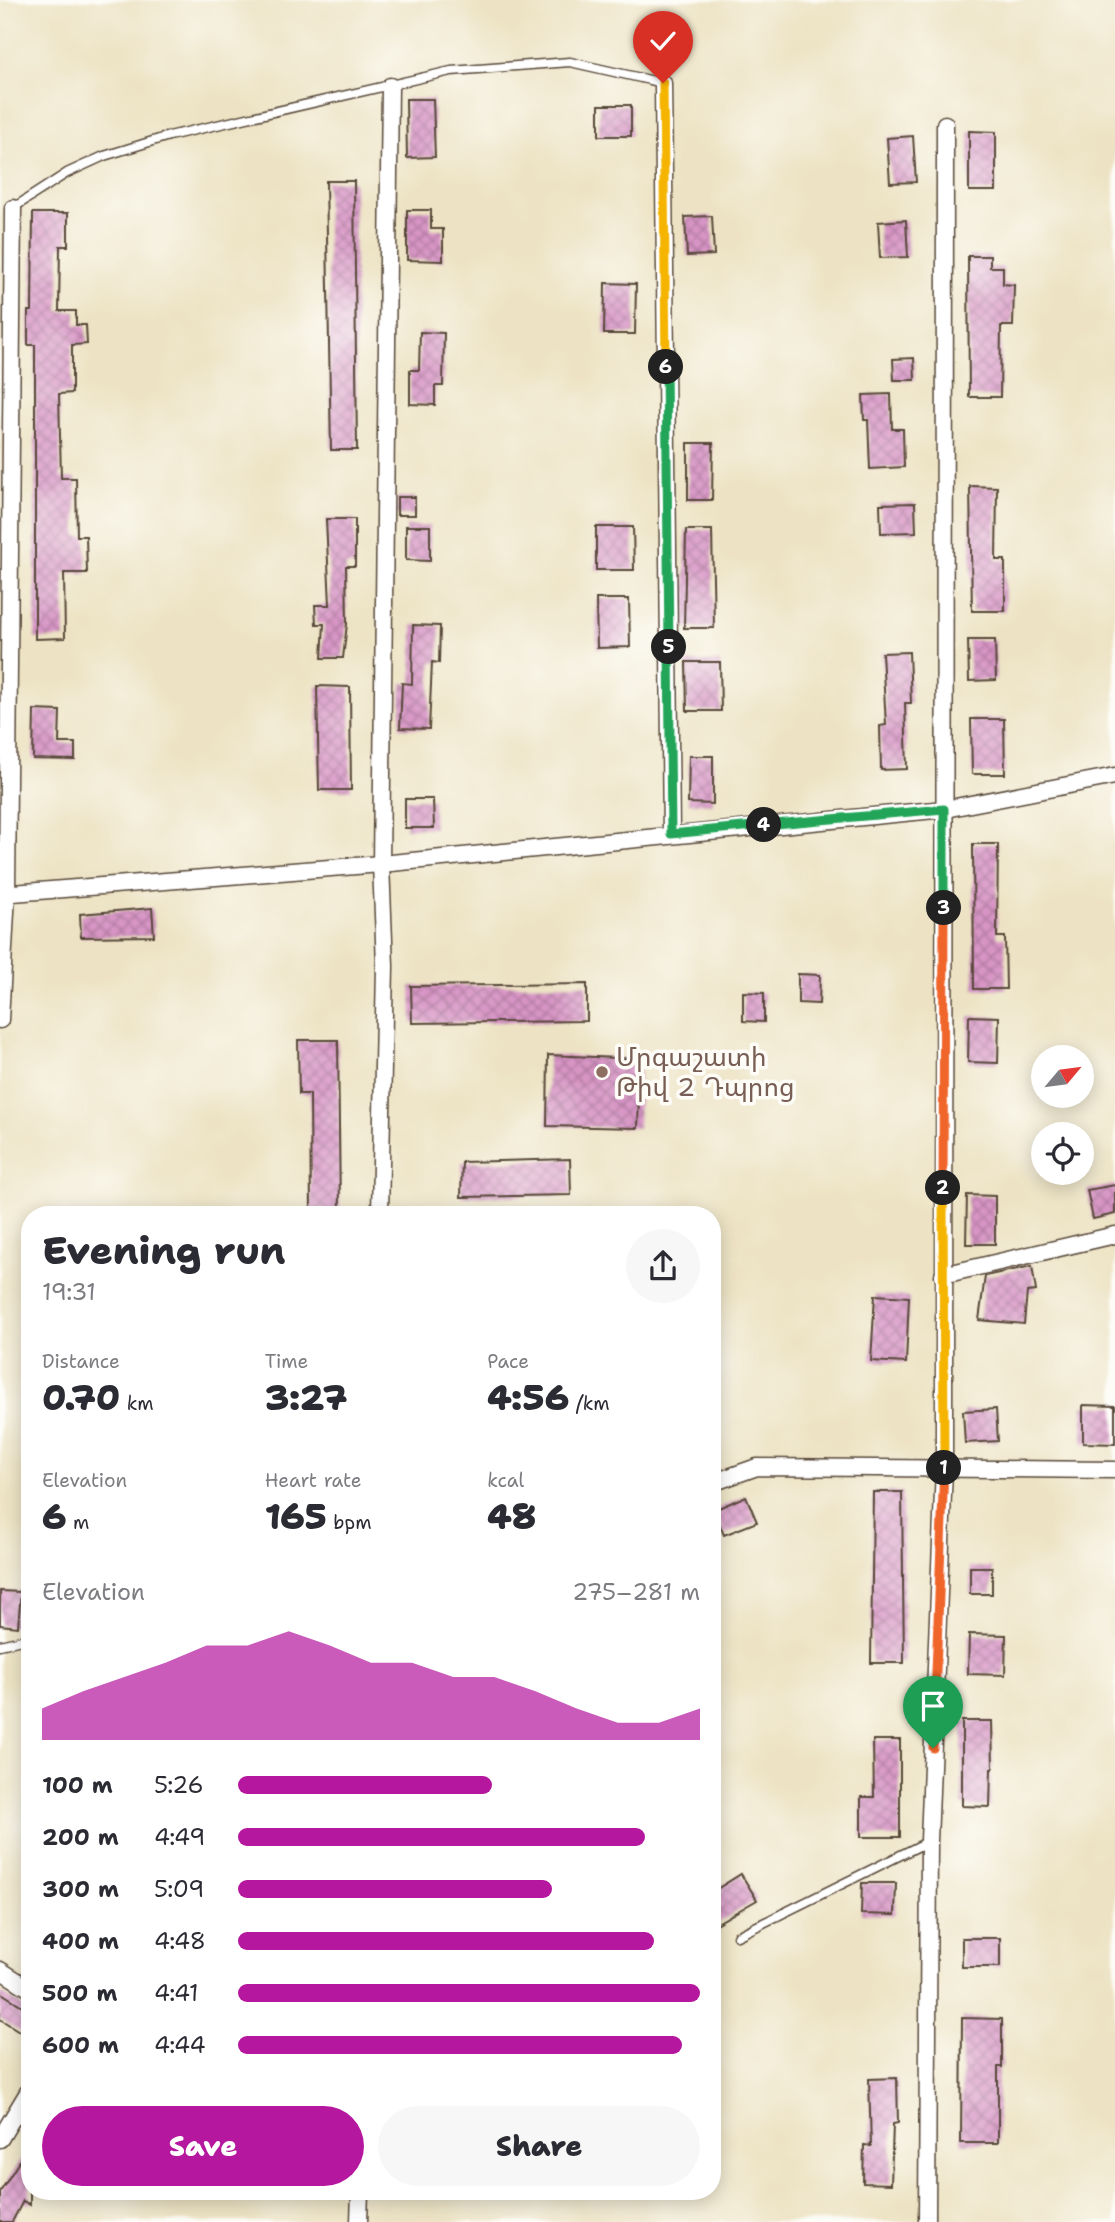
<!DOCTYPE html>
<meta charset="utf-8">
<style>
:root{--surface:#fff;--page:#f7f7f7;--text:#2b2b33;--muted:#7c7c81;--accent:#b5179e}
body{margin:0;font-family:"Shantell Sans","Noto Sans Armenian",sans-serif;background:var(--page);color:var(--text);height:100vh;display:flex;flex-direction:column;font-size:26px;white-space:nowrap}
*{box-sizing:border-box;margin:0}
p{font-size:23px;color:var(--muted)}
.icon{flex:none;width:38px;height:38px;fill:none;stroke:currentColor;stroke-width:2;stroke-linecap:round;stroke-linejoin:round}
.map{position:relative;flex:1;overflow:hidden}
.details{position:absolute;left:21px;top:1206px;width:700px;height:994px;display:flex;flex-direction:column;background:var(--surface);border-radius:28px;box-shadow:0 4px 18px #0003}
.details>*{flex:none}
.needle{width:46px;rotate:61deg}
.tools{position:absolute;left:1031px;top:1045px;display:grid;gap:14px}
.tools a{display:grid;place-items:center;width:63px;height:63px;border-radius:50%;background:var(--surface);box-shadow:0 4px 18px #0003;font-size:35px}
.pin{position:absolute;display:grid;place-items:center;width:60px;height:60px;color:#fff;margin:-72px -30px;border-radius:50% 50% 50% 0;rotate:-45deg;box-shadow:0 0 7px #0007}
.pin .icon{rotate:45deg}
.km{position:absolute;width:35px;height:35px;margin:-18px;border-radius:50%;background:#222;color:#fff;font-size:19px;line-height:35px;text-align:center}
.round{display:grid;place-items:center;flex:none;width:74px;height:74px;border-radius:37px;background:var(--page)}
.summary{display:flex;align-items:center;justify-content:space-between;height:119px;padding:0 21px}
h1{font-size:38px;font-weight:800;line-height:52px}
.stats{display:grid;grid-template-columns:repeat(3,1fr);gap:10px;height:119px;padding:7px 21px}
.stats div{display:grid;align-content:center}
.stats b{font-size:35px;font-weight:800}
.stats small{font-size:19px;font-weight:400}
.stats p{font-size:19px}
.chart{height:196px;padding:14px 21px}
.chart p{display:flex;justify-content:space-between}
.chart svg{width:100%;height:126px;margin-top:7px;fill:var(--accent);opacity:.7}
.primary-button{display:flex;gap:14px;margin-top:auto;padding:14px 21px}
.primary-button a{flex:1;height:80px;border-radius:42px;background:var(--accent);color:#fff;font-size:28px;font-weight:800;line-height:80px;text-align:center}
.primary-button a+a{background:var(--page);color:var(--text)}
ul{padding:0 21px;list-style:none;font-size:23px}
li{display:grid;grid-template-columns:112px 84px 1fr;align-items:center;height:52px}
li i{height:18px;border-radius:9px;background:var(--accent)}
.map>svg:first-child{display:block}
.building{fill:url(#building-cross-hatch)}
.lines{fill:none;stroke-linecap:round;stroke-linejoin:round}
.lane-casing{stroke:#564637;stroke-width:11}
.street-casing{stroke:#564637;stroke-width:19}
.lane{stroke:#fff;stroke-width:8}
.street{stroke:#fff;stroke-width:16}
.split-1-casing{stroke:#fff;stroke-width:14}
.split-2-casing{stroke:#fff;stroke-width:14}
.split-3-casing{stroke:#fff;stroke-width:14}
.split-4-casing{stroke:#fff;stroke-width:14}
.split-5-casing{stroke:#fff;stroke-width:14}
.split-6-casing{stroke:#fff;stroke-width:14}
.split-7-casing{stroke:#fff;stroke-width:14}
.split-1{stroke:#f0652b;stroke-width:9}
.split-2{stroke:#f5b400;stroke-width:9}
.split-3{stroke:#f0652b;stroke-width:9}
.split-4{stroke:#22a559;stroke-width:9}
.split-5{stroke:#22a559;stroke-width:9}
.split-6{stroke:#22a559;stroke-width:9}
.split-7{stroke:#f5b400;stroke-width:9}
.education-dot{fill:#8d6e63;stroke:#fdfcf7;stroke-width:2.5}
.labels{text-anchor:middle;stroke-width:7;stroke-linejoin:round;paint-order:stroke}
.education-label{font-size:26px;fill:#785e54;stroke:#fdfcf7;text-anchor:start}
</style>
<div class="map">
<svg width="1115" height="2222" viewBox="0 0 1115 2222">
<defs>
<pattern id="building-cross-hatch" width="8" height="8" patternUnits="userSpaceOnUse" patternTransform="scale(1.75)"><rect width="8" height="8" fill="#d895c6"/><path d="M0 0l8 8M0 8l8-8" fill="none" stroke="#b07aa0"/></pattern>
</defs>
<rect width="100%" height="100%" fill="#fdfcf7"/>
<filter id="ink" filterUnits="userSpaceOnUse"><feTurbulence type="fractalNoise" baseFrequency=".0143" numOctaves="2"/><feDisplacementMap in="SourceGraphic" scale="14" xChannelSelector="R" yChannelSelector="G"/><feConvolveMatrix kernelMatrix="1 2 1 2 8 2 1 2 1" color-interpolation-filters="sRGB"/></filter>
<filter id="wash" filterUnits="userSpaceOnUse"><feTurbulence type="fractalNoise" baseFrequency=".00686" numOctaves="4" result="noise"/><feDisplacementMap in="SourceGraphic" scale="28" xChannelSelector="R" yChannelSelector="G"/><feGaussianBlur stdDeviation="1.57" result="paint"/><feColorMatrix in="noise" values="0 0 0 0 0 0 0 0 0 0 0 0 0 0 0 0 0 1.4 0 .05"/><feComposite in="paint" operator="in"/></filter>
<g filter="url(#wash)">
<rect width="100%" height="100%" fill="#ede3c4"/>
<g id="blocks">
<!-- building -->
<g class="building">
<polygon points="406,99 433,99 435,157 407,158"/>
<rect x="599" y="105" width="32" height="31"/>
<polygon points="969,131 996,132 996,191 969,191"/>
<polygon points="913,136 916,182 890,183 887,138"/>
<polygon points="326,181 354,181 357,450 331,450"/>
<polygon points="407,210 431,210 431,229 443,229 443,261 407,260"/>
<polygon points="33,213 68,213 68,246 60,246 59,311 76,311 76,325 86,325 87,344 72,345 72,393 59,394 61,478 76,478 77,536 86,536 87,573 64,573 65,638 35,639 35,345 28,345 28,311 32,311"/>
<polygon points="712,216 714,255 687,256 685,217"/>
<polygon points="906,220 908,257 880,258 878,222"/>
<polygon points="968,256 990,256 990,267 1003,267 1003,284 1014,285 1013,326 1001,326 1000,397 969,397"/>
<polygon points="605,283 636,284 635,334 604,334"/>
<polygon points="420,332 444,333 443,386 435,386 435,405 410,404 410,370 419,370"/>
<polygon points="914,358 915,380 894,380 893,359"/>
<polygon points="891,394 892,429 903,429 904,467 870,469 868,420 864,420 863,395"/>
<polygon points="688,443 713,443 712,500 688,500"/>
<polygon points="970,486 997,487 996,560 1005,560 1005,611 972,611"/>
<rect x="397" y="497" width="18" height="18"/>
<polygon points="915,503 916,532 881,533 880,504"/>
<polygon points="326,519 355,519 355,566 346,566 347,624 343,658 322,658 324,624 316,624 315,605 330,605"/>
<polygon points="406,526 430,526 430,561 406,560"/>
<polygon points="596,527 633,527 634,570 596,570"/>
<polygon points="686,530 712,530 714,628 684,628"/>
<polygon points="596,599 629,599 630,647 597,648"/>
<polygon points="413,625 440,626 439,663 432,662 429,729 400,728 402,683 412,684"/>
<polygon points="968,640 995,640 996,680 969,681"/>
<polygon points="909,652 911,703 905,703 907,769 881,770 880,726 886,725 882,653"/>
<polygon points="686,662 720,662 721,711 687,711"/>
<polygon points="317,686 350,687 351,790 319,790"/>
<polygon points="34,710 60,711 59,743 75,743 75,760 33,759"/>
<polygon points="971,719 1004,719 1005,774 972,774"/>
<polygon points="689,756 713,756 713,804 688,803"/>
<polygon points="405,799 433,799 434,828 405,828"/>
<polygon points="973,844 998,844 997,937 1005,937 1006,989 974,989"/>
<polygon points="152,908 154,936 81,937 80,914"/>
<polygon points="798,974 820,975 819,1004 798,1003"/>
<polygon points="587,984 587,1021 412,1023 411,986"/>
<polygon points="743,992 764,993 764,1022 743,1021"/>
<polygon points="969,1016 999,1017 998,1063 968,1062"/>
<polygon points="298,1040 338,1040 340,1214 311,1214 310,1094 299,1094"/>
<polygon points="548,1055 640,1059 638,1128 547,1126"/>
<polygon points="570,1159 571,1195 461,1197 462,1162"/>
<polygon points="1115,1185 1115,1214 1093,1219 1087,1190"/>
<polygon points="967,1195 995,1196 995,1244 966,1244"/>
<polygon points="1032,1266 1036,1291 1027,1292 1024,1324 979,1320 985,1276"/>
<polygon points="875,1295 909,1297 906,1363 871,1361"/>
<polygon points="1083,1405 1115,1406 1115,1444 1083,1443"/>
<polygon points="996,1409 998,1441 965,1443 963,1411"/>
<polygon points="873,1492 902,1492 904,1663 871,1663"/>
<polygon points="746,1496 757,1522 724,1535 714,1510"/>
<rect x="970" y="1567" width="22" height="27"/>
<polygon points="0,1591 21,1592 18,1627 0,1625"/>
<polygon points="969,1634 1006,1635 1005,1675 968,1674"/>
<polygon points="962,1721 992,1721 993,1769 991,1769 990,1807 962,1806"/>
<polygon points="873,1740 900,1740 900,1837 861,1837 861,1797 874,1797"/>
<polygon points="741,1874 757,1900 712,1926 712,1892"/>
<polygon points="862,1883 896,1883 895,1915 861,1914"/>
<rect x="962" y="1938" width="38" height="29"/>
<polygon points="0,1992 30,2011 30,2025 24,2034 0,2019"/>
<polygon points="962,2018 1002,2019 1002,2067 998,2067 998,2143 961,2143"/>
<polygon points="897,2078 898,2123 893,2124 891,2184 863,2183 864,2145 871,2146 869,2079"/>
<polygon points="20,2160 30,2166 30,2205 23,2201 12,2222 0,2222 0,2192"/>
</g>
</g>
</g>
<g filter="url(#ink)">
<use href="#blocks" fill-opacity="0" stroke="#564637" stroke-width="2"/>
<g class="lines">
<!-- lane casing -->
<g class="lane-casing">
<g id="lane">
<polyline points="13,208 67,173 104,156 169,136 451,71 570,62 663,83"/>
<polyline points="0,1645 30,1638"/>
<polyline points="737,1936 929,1841"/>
</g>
</g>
<!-- street casing -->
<g class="street-casing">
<g id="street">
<polyline points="663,83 671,834"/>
<polyline points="0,894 381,864 945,809 1115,776"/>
<polyline points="0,1020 7,894 13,208"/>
<polyline points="380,1214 385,966 381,864 390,86"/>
<polyline points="943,1275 1115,1235"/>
<polyline points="712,1483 757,1467 1115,1470"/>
<polyline points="0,1970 30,1989"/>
<polyline points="0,2139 30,2089"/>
<polyline points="359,2222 360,2191"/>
<polyline points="927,2222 929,1841 944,1468 945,124"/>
</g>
</g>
<!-- lane -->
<use href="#lane" class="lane"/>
<!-- street -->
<use href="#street" class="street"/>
</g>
</g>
<g class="lines" filter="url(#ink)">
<!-- split-1 casing -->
<g class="split-1-casing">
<polyline id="split-1" points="933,1748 944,1468"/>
</g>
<!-- split-2 casing -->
<g class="split-2-casing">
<polyline id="split-2" points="943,1188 944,1468"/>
</g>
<!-- split-3 casing -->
<g class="split-3-casing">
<polyline id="split-3" points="943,1188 944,908"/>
</g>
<!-- split-4 casing -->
<g class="split-4-casing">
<polyline id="split-4" points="764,825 944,809 944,908"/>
</g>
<!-- split-5 casing -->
<g class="split-5-casing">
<polyline id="split-5" points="669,647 671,834 764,825"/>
</g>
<!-- split-6 casing -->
<g class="split-6-casing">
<polyline id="split-6" points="666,367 669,647"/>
</g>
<!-- split-7 casing -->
<g class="split-7-casing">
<polyline id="split-7" points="663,83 666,367"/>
</g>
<!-- split-1 -->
<use href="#split-1" class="split-1"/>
<!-- split-2 -->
<use href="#split-2" class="split-2"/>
<!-- split-3 -->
<use href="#split-3" class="split-3"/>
<!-- split-4 -->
<use href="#split-4" class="split-4"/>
<!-- split-5 -->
<use href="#split-5" class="split-5"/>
<!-- split-6 -->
<use href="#split-6" class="split-6"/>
<!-- split-7 -->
<use href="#split-7" class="split-7"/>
</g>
<!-- markers -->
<circle class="education-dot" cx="602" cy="1072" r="7"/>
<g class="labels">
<!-- education labels -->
<g class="education-label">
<text x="616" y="1066">Մրգաշատի<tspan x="616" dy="30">Թիվ 2 Դպրոց</tspan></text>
</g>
</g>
</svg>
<div class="tools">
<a><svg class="needle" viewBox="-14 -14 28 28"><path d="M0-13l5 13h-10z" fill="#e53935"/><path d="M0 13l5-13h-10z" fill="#7c7c81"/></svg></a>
<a><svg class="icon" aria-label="locate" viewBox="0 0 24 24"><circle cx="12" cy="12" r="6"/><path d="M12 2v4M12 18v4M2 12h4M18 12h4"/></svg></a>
</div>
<div class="pin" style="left:933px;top:1748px;background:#1e9e55"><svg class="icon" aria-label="arrive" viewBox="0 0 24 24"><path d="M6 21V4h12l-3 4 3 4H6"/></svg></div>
<div class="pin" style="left:663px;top:83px;background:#d93025"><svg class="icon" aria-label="check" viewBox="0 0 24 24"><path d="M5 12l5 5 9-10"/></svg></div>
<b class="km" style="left:944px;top:1468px">1</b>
<b class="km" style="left:943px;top:1188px">2</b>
<b class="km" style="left:944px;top:908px">3</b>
<b class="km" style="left:764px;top:825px">4</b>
<b class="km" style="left:669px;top:647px">5</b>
<b class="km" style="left:666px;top:367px">6</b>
<section class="details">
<div class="summary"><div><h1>Evening run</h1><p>19:31</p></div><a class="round"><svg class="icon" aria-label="share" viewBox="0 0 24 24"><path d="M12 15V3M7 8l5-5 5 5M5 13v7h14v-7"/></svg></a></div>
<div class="stats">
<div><p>Distance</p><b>0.70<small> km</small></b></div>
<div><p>Time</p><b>3:27</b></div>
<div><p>Pace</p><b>4:56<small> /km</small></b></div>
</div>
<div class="stats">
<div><p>Elevation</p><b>6<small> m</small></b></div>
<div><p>Heart rate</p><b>165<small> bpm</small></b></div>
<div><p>kcal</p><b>48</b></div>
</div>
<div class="chart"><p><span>Elevation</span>275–281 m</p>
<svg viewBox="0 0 160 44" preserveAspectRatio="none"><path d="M0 44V33L10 27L20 22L30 17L40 11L50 11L60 6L70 11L80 17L90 17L100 22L110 22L120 27L130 33L140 38L150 38L160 33V44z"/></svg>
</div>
<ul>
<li><b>100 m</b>5:26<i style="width:55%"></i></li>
<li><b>200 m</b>4:49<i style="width:88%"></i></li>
<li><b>300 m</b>5:09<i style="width:68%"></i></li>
<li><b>400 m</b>4:48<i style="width:90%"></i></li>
<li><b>500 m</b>4:41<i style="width:100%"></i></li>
<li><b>600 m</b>4:44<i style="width:96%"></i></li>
</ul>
<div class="primary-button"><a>Save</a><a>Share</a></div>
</section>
</div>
